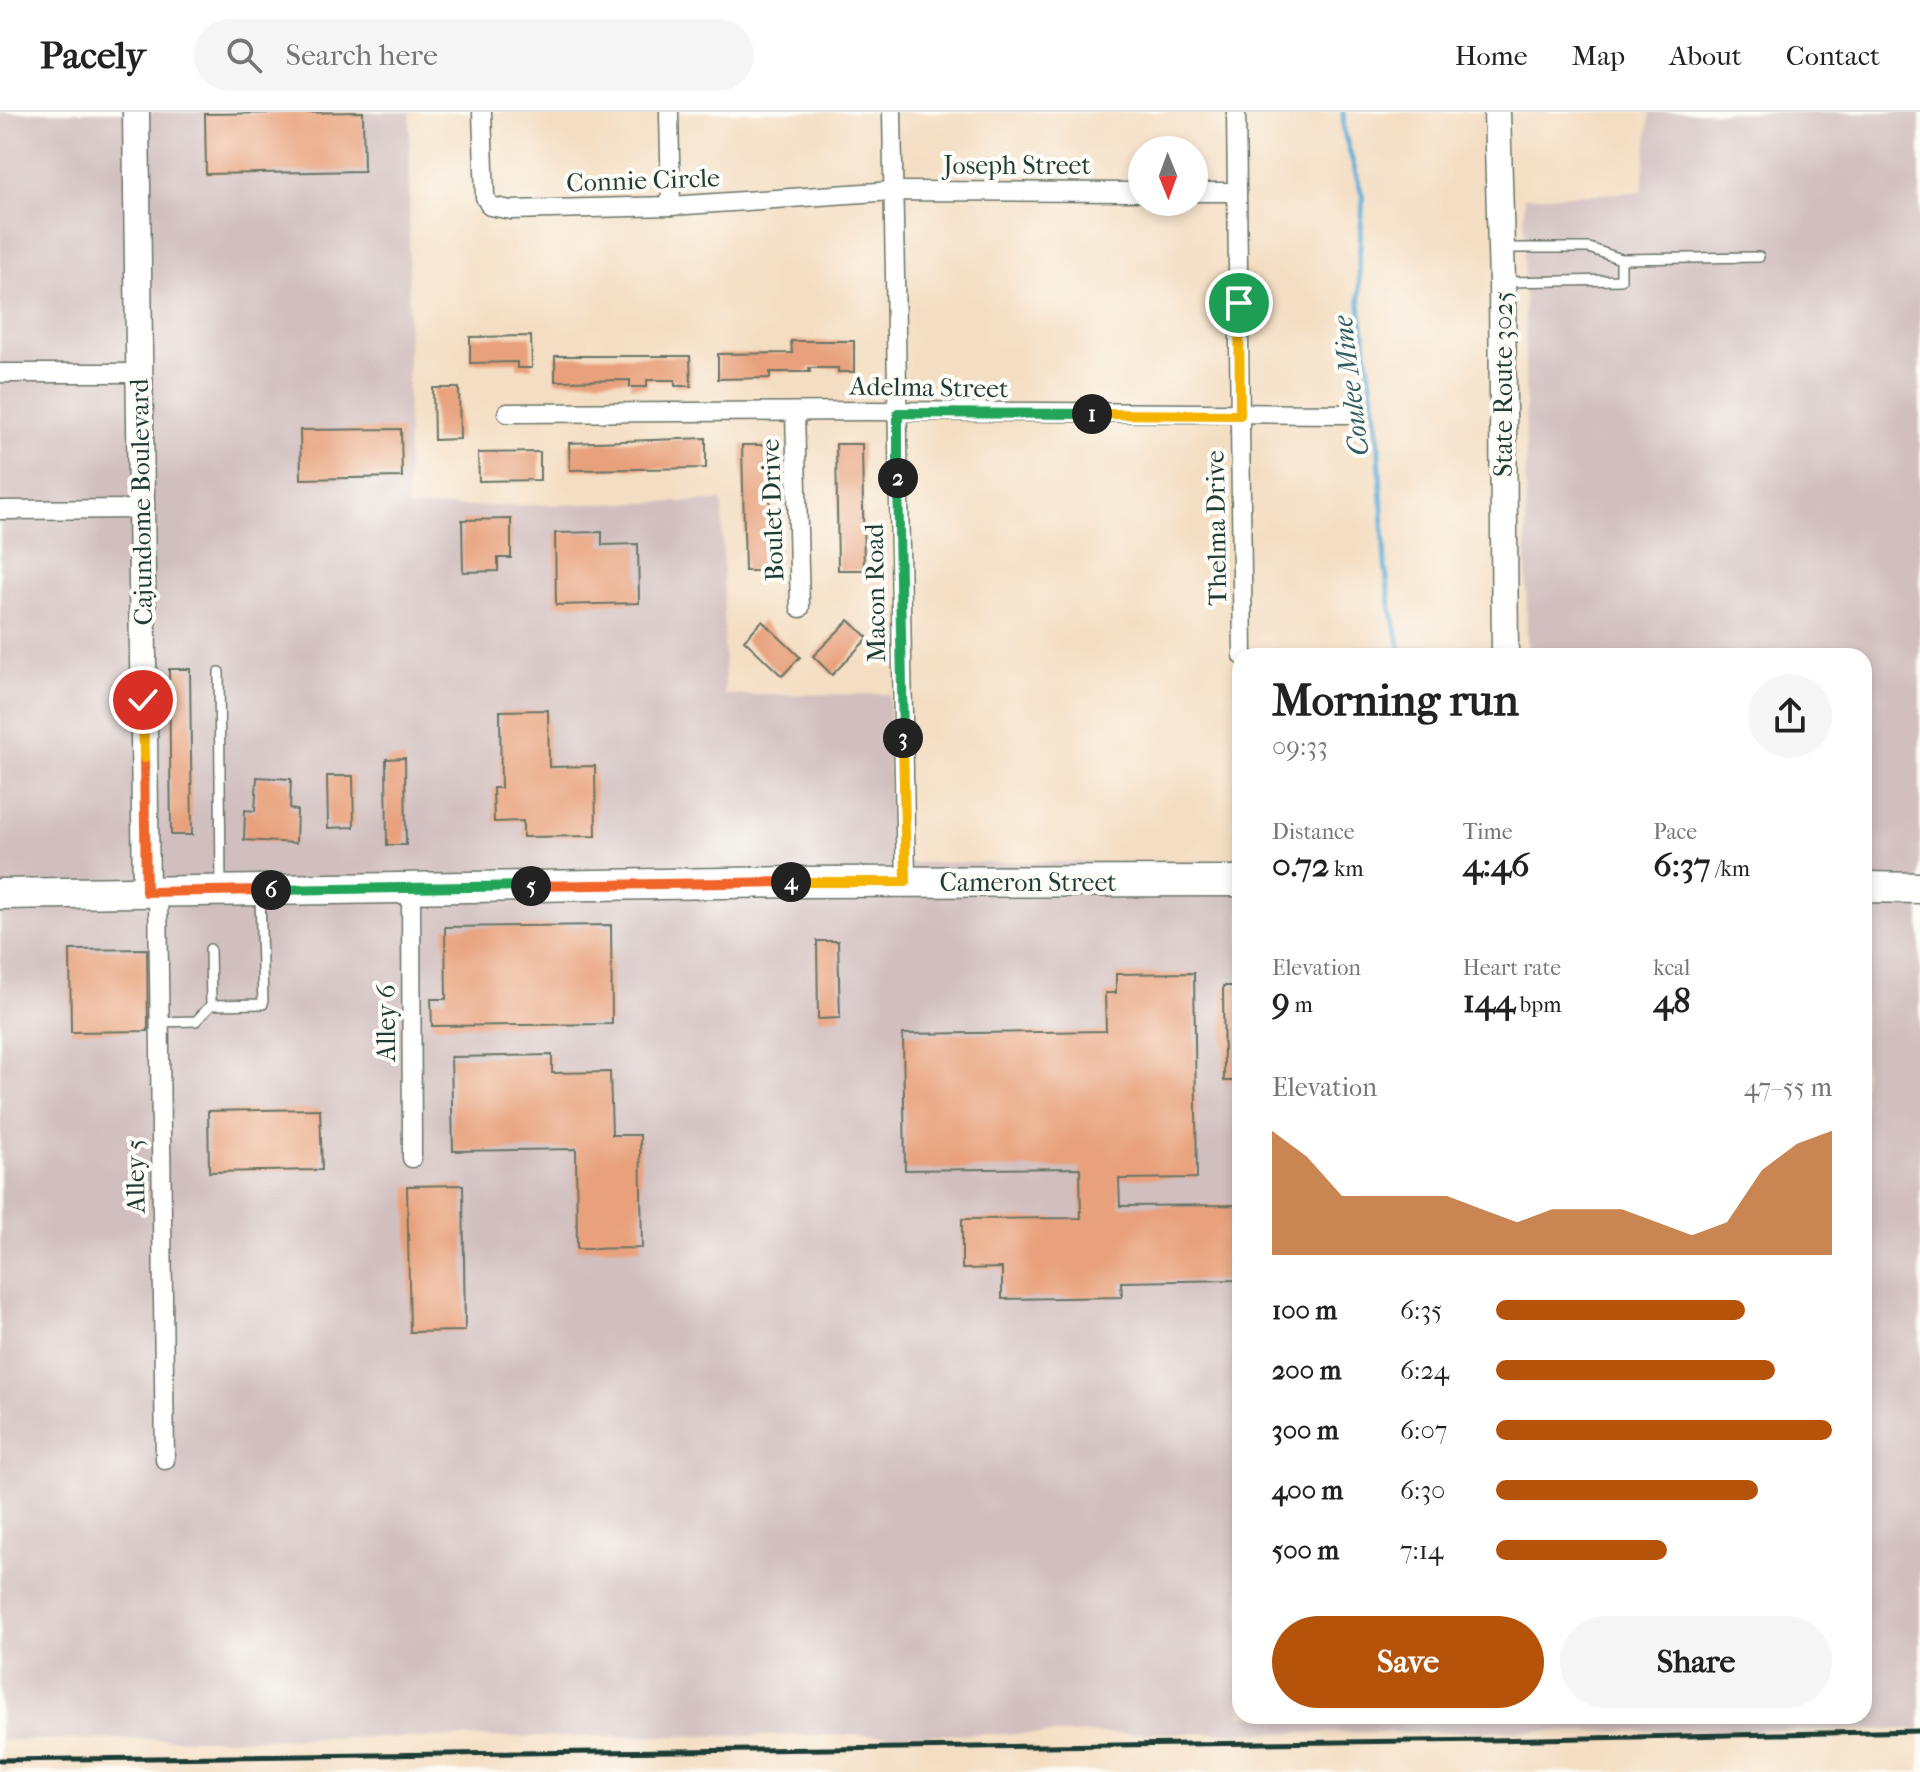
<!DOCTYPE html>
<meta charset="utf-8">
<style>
:root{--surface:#fff;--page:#f6f6f6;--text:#222;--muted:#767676;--line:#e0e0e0;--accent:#b45309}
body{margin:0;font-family:"IM FELL French Canon",serif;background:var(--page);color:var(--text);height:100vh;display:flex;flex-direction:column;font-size:30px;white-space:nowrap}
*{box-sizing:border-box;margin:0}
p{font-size:26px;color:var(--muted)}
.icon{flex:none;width:44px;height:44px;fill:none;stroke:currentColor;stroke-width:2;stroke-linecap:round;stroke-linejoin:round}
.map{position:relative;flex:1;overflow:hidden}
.details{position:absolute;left:1232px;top:536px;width:640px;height:1076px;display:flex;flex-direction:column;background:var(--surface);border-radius:24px;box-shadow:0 4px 12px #0003}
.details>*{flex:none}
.needle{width:52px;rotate:179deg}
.controls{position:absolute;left:1128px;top:24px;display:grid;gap:16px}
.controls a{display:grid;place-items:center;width:80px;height:80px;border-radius:50%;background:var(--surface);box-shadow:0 4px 12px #0003;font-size:40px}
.pin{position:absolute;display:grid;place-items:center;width:68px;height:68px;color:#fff;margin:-34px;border:4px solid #fff;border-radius:50%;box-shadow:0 2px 8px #0007}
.km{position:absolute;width:40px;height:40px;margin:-20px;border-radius:50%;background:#222;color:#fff;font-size:22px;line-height:40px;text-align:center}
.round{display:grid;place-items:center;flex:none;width:84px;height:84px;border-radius:42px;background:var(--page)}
.summary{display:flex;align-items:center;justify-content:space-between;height:136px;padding:0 40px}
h1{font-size:44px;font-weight:800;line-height:60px}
.metrics{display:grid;grid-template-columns:repeat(3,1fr);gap:12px;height:136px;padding:8px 40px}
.metrics div{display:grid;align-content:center}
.metrics b{font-size:34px;font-weight:800}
.metrics small{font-size:22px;font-weight:400}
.metrics p{font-size:22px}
.chart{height:224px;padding:16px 40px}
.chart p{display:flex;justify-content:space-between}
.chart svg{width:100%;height:144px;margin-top:8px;fill:var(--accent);opacity:.7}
.primary-button{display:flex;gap:16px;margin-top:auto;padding:16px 40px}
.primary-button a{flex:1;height:92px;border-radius:48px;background:var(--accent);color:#fff;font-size:32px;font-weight:800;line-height:92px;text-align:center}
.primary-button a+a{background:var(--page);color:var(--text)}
ul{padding:0 40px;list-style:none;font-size:26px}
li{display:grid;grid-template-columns:128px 96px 1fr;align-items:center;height:60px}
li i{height:20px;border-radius:10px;background:var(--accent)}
header{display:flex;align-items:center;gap:48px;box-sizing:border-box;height:112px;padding:0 40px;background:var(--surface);border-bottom:2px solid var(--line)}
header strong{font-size:38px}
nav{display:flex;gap:44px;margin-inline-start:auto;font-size:28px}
.search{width:560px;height:72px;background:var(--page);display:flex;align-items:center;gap:20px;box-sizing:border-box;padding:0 28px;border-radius:44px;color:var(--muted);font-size:30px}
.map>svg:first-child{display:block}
.industrial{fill:#d1bfbf}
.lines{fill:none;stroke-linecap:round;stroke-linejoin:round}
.stream{stroke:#5cacd6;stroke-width:5}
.building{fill:#e8a17c}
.lane-casing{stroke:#6a7566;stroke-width:12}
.street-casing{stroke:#6a7566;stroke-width:21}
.secondary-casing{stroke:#6a7566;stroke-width:29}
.primary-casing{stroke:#6a7566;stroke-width:33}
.lane{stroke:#fff;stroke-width:9}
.street{stroke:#fff;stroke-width:18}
.secondary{stroke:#fff;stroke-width:26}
.primary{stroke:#fff;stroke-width:30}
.rail{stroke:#1f3d34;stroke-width:5}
.split-1-casing{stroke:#fff;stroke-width:16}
.split-2-casing{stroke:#fff;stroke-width:16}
.split-3-casing{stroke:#fff;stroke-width:16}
.split-4-casing{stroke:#fff;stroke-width:16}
.split-5-casing{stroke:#fff;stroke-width:16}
.split-6-casing{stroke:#fff;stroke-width:16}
.split-7-casing{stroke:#fff;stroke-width:16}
.split-8-casing{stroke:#fff;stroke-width:16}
.split-1{stroke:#f5b400;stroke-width:10}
.split-2{stroke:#22a559;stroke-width:10}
.split-3{stroke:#22a559;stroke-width:10}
.split-4{stroke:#f5b400;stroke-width:10}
.split-5{stroke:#f0652b;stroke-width:10}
.split-6{stroke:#22a559;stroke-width:10}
.split-7{stroke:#f0652b;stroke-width:10}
.split-8{stroke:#f5b400;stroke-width:10}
.labels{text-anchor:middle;stroke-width:8;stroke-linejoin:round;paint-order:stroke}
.street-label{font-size:26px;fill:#1f3d34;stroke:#fdfcf7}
.water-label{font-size:28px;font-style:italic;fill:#315e65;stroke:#fdfcf7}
</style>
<header>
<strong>Pacely</strong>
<div class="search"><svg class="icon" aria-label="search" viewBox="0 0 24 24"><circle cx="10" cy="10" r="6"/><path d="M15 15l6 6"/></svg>Search here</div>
<nav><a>Home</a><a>Map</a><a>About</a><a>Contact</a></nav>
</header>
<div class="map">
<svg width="1920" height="1660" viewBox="0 0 1920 1660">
<rect width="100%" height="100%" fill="#fdfcf7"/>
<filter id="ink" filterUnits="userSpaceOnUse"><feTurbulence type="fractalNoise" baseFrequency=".0125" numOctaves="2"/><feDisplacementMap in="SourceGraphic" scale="16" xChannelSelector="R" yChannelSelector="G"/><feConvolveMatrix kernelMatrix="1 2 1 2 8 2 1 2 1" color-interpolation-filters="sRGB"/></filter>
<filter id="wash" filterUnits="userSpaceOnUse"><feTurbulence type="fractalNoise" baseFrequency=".006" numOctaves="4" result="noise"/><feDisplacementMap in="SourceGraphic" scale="32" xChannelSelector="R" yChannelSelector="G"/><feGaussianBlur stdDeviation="1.8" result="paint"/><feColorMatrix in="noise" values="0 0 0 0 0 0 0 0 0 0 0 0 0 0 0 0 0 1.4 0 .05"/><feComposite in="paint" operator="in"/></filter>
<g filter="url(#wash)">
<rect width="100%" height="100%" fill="#f4dec3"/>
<!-- industrial -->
<polygon class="industrial" points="0,0 410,0 407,396 722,389 725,583 889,582 891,751 1240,749 1240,1604 1864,1604 1864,544 1527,544 1524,85 1642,80 1650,0 1920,0 1920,1617 0,1628"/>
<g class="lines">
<!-- stream -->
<polyline class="stream" points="1343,0 1344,20 1363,86 1359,149 1360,194 1378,320 1385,452 1390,492 1402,544"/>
</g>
<g id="blocks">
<!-- building -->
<g class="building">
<polygon points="363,0 364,59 206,62 205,2"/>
<polygon points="531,224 532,256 517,256 517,250 470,251 470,225"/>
<polygon points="791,229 854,229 854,260 838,260 838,256 809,256 810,260 770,260 770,266 718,267 718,242 792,241"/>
<polygon points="555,244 690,244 691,274 675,274 675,268 647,268 647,275 630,275 630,268 555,269"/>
<polygon points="433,276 459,276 460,327 434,328"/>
<polygon points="401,317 402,365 301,367 300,318"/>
<polygon points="706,326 706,356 570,358 569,331"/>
<polygon points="836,332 862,332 864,458 838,458"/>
<polygon points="742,333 769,333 771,459 745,459"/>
<polygon points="540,340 540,368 479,369 478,341"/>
<polygon points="511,407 511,446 498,446 498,459 463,460 462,408"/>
<polygon points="602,420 602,433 638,432 639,491 556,493 555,421"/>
<polygon points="849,508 868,526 832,563 813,544"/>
<polygon points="762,509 800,545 782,564 744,528"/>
<polygon points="169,557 190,557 192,723 171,723"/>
<polygon points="548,598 549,655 595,654 596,724 523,725 523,709 494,710 493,676 501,676 500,599"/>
<polygon points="405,646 406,733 387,733 386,647"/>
<polygon points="327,664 353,664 354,715 328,716"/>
<polygon points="257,665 291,667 290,697 297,698 296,731 244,728 245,698 255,699"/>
<polygon points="611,813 612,912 432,914 431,887 446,887 445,815"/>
<polygon points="817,829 838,829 840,906 818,907"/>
<polygon points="147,837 148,919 71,920 70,838"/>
<polygon points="1194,861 1197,1066 1119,1067 1120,1094 1240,1093 1240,1168 1121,1170 1122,1185 1002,1187 1002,1156 962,1157 962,1107 1081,1106 1080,1056 905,1058 903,922 1106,919 1105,881 1116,881 1116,862"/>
<polygon points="1223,874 1240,874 1240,969 1224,969"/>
<polygon points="552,943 552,961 610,960 612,1023 640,1023 642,1136 577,1137 576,1037 453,1039 451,945"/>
<polygon points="320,997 322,1058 209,1060 208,999"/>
<polygon points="463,1073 465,1219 410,1220 407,1074"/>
</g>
</g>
</g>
<g filter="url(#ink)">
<use href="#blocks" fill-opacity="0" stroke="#6a7566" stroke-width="2"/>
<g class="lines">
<!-- lane casing -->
<g class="lane-casing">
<g id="lane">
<polyline points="1505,136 1589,136 1621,147 1759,145"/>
<polyline points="1506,170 1621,168 1621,147"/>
<polyline points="219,560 221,775"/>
<polyline points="210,837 211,893 263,892 260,782"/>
<polyline points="159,910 196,909 211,893"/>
</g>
</g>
<!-- street casing -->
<g class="street-casing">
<g id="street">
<polyline points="482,0 485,85 490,94 511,98 671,94 893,79 1142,80"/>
<polyline points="669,0 671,94"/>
<polyline points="892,0 906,770"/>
<polyline points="1236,0 1243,544"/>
<polyline points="1194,80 1237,80"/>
<polyline points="0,261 140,261"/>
<polyline points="795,300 800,496"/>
<polyline points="507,301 868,299 1350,302"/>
<polyline points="0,398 140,397"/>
<polyline points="411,775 412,1046"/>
<polyline points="158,780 165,1348"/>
</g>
</g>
<!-- secondary casing -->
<g class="secondary-casing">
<g id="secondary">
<polyline points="136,0 146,780"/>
<polyline points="1497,0 1502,170 1505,544"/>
</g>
</g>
<!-- primary casing -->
<g class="primary-casing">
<g id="primary">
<polyline points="1864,775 1920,776"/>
<polyline points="0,782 795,770 1240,769"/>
</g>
</g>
<!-- lane -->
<use href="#lane" class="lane"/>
<!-- street -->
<use href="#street" class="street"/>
<!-- secondary -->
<use href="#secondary" class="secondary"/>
<!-- primary -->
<use href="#primary" class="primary"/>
<!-- rail -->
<polyline class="rail" points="0,1648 1491,1628 1920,1619"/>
</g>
</g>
<g class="lines" filter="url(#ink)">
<!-- split-1 casing -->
<g class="split-1-casing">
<polyline id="split-1" points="1092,302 1240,303 1239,191"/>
</g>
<!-- split-2 casing -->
<g class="split-2-casing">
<polyline id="split-2" points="898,366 898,301 1092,302"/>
</g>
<!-- split-3 casing -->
<g class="split-3-casing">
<polyline id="split-3" points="898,366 903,626"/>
</g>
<!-- split-4 casing -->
<g class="split-4-casing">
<polyline id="split-4" points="791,770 906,770 903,626"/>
</g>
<!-- split-5 casing -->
<g class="split-5-casing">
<polyline id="split-5" points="531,774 791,770"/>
</g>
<!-- split-6 casing -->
<g class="split-6-casing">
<polyline id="split-6" points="271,778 531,774"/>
</g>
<!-- split-7 casing -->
<g class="split-7-casing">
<polyline id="split-7" points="144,646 146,780 271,778"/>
</g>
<!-- split-8 casing -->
<g class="split-8-casing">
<polyline id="split-8" points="143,588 144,646"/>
</g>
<!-- split-1 -->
<use href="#split-1" class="split-1"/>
<!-- split-2 -->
<use href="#split-2" class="split-2"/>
<!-- split-3 -->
<use href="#split-3" class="split-3"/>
<!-- split-4 -->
<use href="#split-4" class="split-4"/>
<!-- split-5 -->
<use href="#split-5" class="split-5"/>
<!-- split-6 -->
<use href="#split-6" class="split-6"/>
<!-- split-7 -->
<use href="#split-7" class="split-7"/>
<!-- split-8 -->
<use href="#split-8" class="split-8"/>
</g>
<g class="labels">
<!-- street labels -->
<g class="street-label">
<text x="1017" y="62">Joseph Street</text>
<text transform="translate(643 68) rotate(-2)" y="9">Connie Circle</text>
<text transform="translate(1503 272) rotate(-90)" y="9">State Route 3025</text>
<text transform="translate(929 275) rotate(1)" y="9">Adelma Street</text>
<text transform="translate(141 390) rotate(-91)" y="9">Cajundome Boulevard</text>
<text transform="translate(772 398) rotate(-92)" y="9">Boulet Drive</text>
<text transform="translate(1216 416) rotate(-91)" y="9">Thelma Drive</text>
<text transform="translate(875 481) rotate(-91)" y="9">Macon Road</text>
<text x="1028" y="779">Cameron Street</text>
<text transform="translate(386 911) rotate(-90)" y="9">Alley 6</text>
<text transform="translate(135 1064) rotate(-91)" y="9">Alley 5</text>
</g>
<!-- water labels -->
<g class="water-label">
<text transform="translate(1350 274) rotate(-97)" y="10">Coulee Mine</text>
</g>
</g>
</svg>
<div class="controls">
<a><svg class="needle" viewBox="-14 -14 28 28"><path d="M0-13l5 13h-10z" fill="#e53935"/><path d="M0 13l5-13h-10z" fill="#767676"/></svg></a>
</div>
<div class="pin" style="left:1239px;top:191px;background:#1e9e55"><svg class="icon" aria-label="arrive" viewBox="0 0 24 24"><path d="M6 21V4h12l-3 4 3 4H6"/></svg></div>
<div class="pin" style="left:143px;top:588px;background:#d93025"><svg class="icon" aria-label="check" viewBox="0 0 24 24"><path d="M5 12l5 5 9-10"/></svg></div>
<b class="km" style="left:1092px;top:302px">1</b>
<b class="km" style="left:898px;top:366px">2</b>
<b class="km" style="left:903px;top:626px">3</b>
<b class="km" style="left:791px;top:770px">4</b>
<b class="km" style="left:531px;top:774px">5</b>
<b class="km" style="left:271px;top:778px">6</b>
<section class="details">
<div class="summary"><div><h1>Morning run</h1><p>09:33</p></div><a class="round"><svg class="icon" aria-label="share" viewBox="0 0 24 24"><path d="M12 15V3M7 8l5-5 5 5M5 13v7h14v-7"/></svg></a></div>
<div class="metrics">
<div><p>Distance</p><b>0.72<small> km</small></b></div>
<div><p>Time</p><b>4:46</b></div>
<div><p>Pace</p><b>6:37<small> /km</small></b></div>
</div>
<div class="metrics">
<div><p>Elevation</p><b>9<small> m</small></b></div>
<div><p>Heart rate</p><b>144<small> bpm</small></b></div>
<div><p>kcal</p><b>48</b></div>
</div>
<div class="chart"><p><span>Elevation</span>47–55 m</p>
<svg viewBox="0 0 160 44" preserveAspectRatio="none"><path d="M0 44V6L10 14L20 26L30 26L40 26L50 26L60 30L70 34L80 30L90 30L100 30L110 34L120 38L130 34L140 18L150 10L160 6V44z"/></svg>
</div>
<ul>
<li><b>100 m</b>6:35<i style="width:74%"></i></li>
<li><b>200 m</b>6:24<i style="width:83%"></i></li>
<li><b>300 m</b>6:07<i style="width:100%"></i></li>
<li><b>400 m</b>6:30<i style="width:78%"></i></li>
<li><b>500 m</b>7:14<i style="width:51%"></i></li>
</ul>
<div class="primary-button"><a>Save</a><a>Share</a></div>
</section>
</div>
